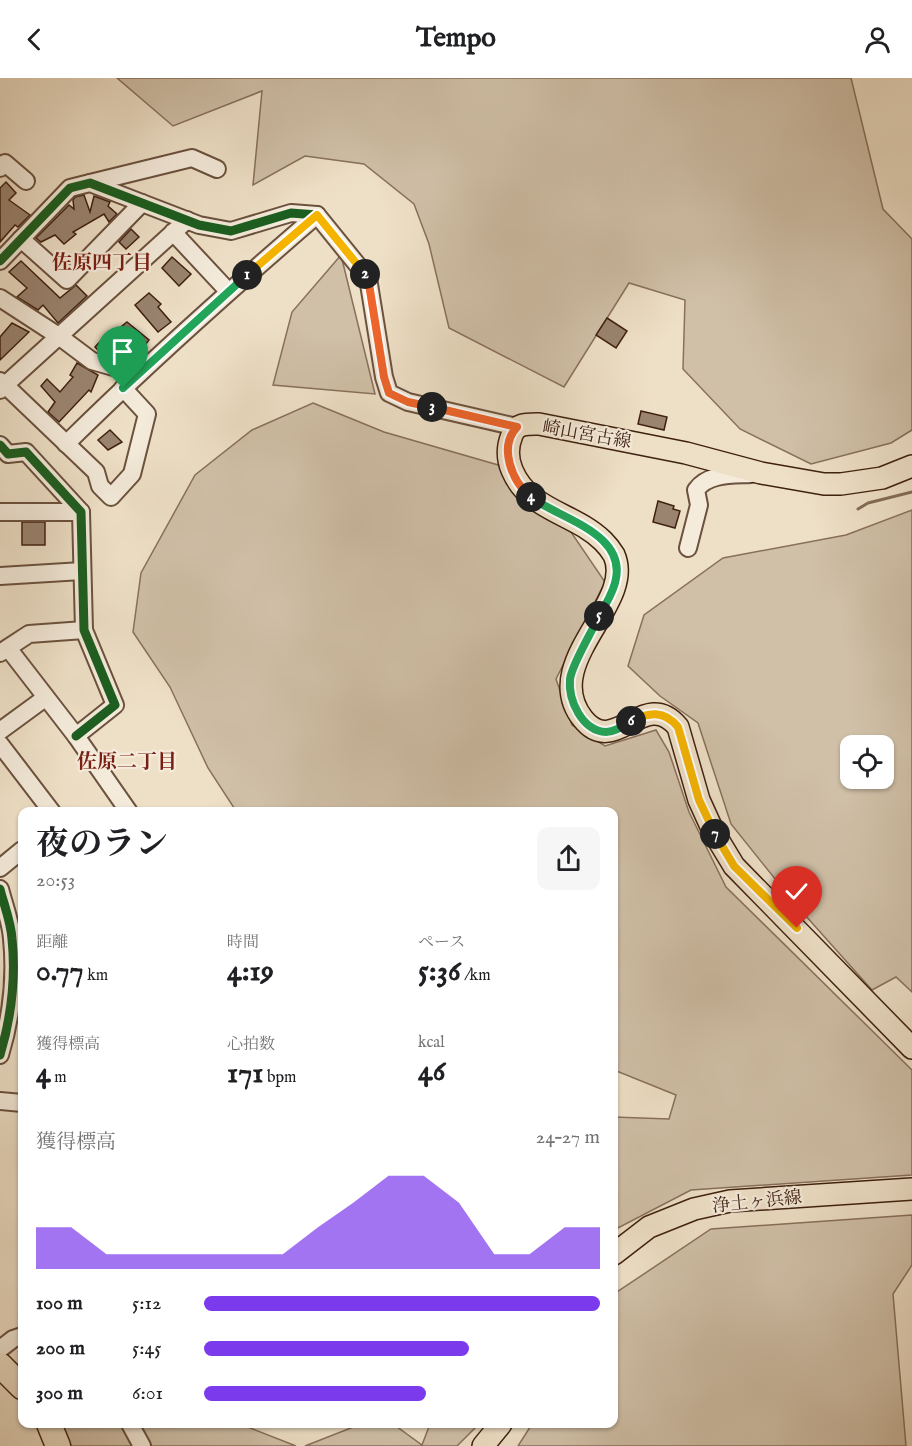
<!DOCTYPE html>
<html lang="ja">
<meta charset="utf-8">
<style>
:root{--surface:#fff;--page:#f6f6f6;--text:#202124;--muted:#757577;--accent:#7c3aed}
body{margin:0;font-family:"IM FELL English","Noto Serif JP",serif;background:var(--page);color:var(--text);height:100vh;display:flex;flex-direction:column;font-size:22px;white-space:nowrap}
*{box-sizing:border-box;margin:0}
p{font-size:20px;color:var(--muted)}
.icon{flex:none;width:33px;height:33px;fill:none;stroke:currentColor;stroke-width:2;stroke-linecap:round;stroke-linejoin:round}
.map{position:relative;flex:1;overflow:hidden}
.side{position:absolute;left:18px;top:729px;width:600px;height:621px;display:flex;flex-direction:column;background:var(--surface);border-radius:12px;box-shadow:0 2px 4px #0004}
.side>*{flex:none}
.buttons{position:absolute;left:840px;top:657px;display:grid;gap:12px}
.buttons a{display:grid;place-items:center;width:54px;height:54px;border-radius:12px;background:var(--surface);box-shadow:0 2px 4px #0004;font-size:30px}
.pin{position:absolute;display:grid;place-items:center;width:51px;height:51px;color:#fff;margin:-62px -26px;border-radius:50% 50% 50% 0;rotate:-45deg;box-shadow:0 0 6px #0007}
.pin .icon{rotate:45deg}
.km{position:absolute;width:30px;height:30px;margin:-15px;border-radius:50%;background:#222;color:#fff;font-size:16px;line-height:30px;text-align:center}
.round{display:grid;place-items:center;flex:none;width:63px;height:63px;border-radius:12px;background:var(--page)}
.head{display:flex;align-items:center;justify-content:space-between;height:102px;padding:0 18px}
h1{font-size:33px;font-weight:700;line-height:45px}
.stats{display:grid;grid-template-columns:repeat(3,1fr);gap:9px;height:102px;padding:6px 18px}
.stats div{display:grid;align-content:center}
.stats b{font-size:30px;font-weight:700}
.stats small{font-size:16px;font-weight:400}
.stats p{font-size:16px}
.chart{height:168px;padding:12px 18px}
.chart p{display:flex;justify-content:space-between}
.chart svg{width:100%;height:108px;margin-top:6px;fill:var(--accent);opacity:.7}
ul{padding:0 18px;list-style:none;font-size:20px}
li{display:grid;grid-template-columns:96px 72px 1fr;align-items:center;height:45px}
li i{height:15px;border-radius:8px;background:var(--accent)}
header{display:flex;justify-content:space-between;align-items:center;height:78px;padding:0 18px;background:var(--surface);font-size:27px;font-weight:700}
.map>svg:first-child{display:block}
.green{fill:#d0c0a8;stroke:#88705c;stroke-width:1.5;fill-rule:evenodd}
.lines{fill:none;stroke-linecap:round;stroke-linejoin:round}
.stream{stroke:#846d59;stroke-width:3}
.building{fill:#9a8470;stroke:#3f2111;stroke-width:1.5}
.minor-casing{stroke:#6b513e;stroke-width:20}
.major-casing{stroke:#3f2111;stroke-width:24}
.highway-casing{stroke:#3f2111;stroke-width:27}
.minor{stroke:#f4ebdb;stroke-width:16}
.major{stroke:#eee0c7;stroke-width:21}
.highway{stroke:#eee0c7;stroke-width:24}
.cycleway-casing{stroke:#f4ebdb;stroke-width:13}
.cycleway{stroke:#1b5e20;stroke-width:9}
.split-1-casing{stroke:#fff;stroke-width:12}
.split-2-casing{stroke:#fff;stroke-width:12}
.split-3-casing{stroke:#fff;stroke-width:12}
.split-4-casing{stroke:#fff;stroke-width:12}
.split-5-casing{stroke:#fff;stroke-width:12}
.split-6-casing{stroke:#fff;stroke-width:12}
.split-7-casing{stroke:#fff;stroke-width:12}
.split-8-casing{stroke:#fff;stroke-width:12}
.split-1{stroke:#22a559;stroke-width:8}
.split-2{stroke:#f5b400;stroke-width:8}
.split-3{stroke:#f0652b;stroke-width:8}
.split-4{stroke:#f0652b;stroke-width:8}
.split-5{stroke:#22a559;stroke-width:8}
.split-6{stroke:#22a559;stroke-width:8}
.split-7{stroke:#f5b400;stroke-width:8}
.split-8{stroke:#f5b400;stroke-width:8}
.labels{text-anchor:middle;stroke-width:4.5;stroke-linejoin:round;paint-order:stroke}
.street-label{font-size:18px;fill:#3f2111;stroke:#f4ebdb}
.neighbourhood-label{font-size:20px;font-weight:bold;fill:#7a1f14;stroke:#f4ebdb}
</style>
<header><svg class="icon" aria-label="back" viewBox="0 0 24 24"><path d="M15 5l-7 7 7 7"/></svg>Tempo<svg class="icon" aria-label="person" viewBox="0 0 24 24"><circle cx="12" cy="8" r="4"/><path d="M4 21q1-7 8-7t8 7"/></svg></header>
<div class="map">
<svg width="912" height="1368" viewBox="0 0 912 1368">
<rect width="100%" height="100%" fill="#eee0c7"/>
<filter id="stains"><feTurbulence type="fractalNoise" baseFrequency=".00333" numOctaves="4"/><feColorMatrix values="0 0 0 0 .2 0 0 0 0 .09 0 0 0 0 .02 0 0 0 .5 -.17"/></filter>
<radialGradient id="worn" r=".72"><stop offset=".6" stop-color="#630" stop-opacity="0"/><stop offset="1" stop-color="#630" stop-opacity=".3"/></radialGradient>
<!-- green -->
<g class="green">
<polygon points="117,0 851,0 883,131 912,161 912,352 891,365 811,386 740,351 683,291 685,222 629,205 564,309 449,250 429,166 414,126 364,86 305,78 253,107 262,13 173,48"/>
<polygon points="341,177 375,316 273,307 292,234"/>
<polygon points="313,325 384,354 505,389 523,425 571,454 605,504 556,601 572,647 605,668 656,652 669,674 689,734 726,809 912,992 912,1097 691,1112 614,1152 614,1039 669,1041 676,1017 614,992 614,734 236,733 208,690 170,609 133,554 141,495 195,397 252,352"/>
<path d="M912 432V914L896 899 872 912 796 827 731 746 698 645 660 618 628 588 644 537 723 480 846 457ZM850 668H884V700H850Z"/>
<polygon points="912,1137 912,1187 893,1216 906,1368 518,1368 532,1346 614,1346 614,1216 711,1151"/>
<polygon points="61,1346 240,1346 296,1368 71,1368"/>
<polygon points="361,1346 393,1346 422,1367 430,1346 479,1346 457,1368 305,1368"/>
</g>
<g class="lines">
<!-- stream -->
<polyline class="stream" points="858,431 868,425 912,414"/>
</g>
<!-- building -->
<g class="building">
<polygon points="6,104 16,115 9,122 30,137 18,149 15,147 0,164 0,110"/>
<polygon points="84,117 90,134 94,118 110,124 108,128 117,136 109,144 104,136 73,154 76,156 64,166 55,157 41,164 36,160 69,127 74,131 73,122 75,119"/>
<polygon points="131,151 139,159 126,171 119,164"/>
<polygon points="172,179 191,196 179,208 162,190"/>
<polygon points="21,183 60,220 76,207 87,218 58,245 43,227 38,232 17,219 27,210 9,194"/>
<polygon points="149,215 161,226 158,229 171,244 158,254 135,227"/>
<polygon points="607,240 627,253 616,270 596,257"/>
<polygon points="127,244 149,262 146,266 131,274 125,267 114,278 100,274 95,269 105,258 107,260"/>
<polygon points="12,245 29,254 0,282 0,259"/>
<polygon points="77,285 98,297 91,314 89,312 59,344 48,334 55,324 41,308 47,301 60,314 73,299 70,297"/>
<polygon points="641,333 667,339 664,352 638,346"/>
<polygon points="110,352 122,364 108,372 98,362"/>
<polygon points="658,423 674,428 673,431 680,433 675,450 653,444"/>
<rect x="22" y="444" width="23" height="23"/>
</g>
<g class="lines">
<!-- minor casing -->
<g class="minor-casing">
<g id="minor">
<polyline points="0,90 5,85 26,103"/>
<polyline points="90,105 192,80 217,91"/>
<polyline points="173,154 228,213"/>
<polyline points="21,161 67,202 142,125"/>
<polyline points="0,183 70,110 90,105 199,147 231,153 291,135 317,137 368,200 384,299 389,315 408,324 517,349"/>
<polyline points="0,220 60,259 92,283 138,296"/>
<polyline points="0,303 5,307 187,142"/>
<polyline points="0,312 5,307 96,394 100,408 111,419 132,396 147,336 123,310"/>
<path d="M66 366C147 286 231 211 317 137"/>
<polyline points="0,367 8,376 26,374 81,434 84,552 115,627 76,658"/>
<polyline points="0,434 81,434"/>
<path d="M688 470 699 427 696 412C708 395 733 397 751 396"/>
<polyline points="0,498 82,493"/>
<polyline points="8,570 76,658 129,734"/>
<polyline points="0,575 29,556 84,552"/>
<polyline points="0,653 45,620"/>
<polyline points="0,666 52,734"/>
<polyline points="0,790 22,772"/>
<path d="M0 811C4 827 11 844 12 861 16 900 11 940 0 977"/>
<polyline points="0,1023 22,1025"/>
<polyline points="0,1271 13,1261 22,1258"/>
<polyline points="130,1346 142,1368"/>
</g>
</g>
<!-- major casing -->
<g class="major-casing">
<g id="major">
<path d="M912 388 882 400 841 406H824L761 395 686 375 539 346C528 346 516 345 512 357 507 369 507 380 512 392 529 433 573 434 603 463 607 467 611 472 614 477 636 526 538 585 583 641 615 681 644 608 678 649L699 722 714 755 734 788 912 970"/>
<polyline points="614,1176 649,1149 694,1131 730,1123 912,1111"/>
<polyline points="483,1368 501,1346"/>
</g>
</g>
<!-- highway casing -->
<g class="highway-casing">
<g id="highway">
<polyline points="0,1287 22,1309"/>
<polyline points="49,1346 58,1368"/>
</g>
</g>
<!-- minor -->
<use href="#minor" class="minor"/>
<!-- major -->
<use href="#major" class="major"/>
<!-- highway -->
<use href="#highway" class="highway"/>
<!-- cycleway casing -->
<g class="cycleway-casing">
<g id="cycleway">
<polyline points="0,183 70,110 90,105 199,147 231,153 291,135 317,137 368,200 384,299 389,315 408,324 517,349"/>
<polyline points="0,367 8,376 26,374 81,434 84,552 115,627 76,658"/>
<path d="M0 811C4 827 11 844 12 861 16 900 11 940 0 977"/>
</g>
</g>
<!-- cycleway -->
<use href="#cycleway" class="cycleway"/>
</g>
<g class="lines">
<!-- split-1 casing -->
<g class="split-1-casing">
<polyline id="split-1" points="123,310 247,197"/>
</g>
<!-- split-2 casing -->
<g class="split-2-casing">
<polyline id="split-2" points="247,197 317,137 365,196"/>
</g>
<!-- split-3 casing -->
<g class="split-3-casing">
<polyline id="split-3" points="365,196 368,200 384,299 389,315 408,324 432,329"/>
</g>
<!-- split-4 casing -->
<g class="split-4-casing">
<path id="split-4" d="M432 329 517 349C498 369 512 404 531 419"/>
</g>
<!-- split-5 casing -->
<g class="split-5-casing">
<path id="split-5" d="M531 419C559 441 629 455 615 505 612 516 605 528 599 538"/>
</g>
<!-- split-6 casing -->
<g class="split-6-casing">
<path id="split-6" d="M599 538C592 554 572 586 570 601 568 622 582 653 606 654 615 654 624 648 631 643"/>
</g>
<!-- split-7 casing -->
<g class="split-7-casing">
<path id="split-7" d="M631 643C649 634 664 632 678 649L699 722 715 756"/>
</g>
<!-- split-8 casing -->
<g class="split-8-casing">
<polyline id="split-8" points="715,756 734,788 797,850"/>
</g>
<!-- split-1 -->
<use href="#split-1" class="split-1"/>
<!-- split-2 -->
<use href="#split-2" class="split-2"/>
<!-- split-3 -->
<use href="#split-3" class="split-3"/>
<!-- split-4 -->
<use href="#split-4" class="split-4"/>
<!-- split-5 -->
<use href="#split-5" class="split-5"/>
<!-- split-6 -->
<use href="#split-6" class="split-6"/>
<!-- split-7 -->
<use href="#split-7" class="split-7"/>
<!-- split-8 -->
<use href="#split-8" class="split-8"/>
</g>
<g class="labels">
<!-- street labels -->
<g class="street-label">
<text transform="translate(587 356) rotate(10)" y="6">崎山宮古線</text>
<text transform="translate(757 1123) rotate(-6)" y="6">浄土ヶ浜線</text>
</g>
<!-- neighbourhood labels -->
<g class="neighbourhood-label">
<text x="102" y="191">佐原四丁目</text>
<text x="127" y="690">佐原二丁目</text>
</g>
</g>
<rect width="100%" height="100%" filter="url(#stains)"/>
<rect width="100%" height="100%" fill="url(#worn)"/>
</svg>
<div class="buttons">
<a><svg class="icon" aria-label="locate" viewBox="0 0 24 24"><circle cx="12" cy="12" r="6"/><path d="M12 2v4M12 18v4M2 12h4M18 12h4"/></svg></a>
</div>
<div class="pin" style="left:123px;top:310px;background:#1e9e55"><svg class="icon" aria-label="arrive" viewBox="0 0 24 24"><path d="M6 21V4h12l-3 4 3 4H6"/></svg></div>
<div class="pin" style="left:797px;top:850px;background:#d93025"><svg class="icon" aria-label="check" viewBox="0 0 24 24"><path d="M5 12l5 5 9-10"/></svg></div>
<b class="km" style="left:247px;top:197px">1</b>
<b class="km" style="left:365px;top:196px">2</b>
<b class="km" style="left:432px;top:329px">3</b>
<b class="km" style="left:531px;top:419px">4</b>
<b class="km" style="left:599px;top:538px">5</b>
<b class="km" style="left:631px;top:643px">6</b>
<b class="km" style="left:715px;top:756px">7</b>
<section class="side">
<div class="head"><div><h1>夜のラン</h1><p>20:53</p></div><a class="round"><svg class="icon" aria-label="share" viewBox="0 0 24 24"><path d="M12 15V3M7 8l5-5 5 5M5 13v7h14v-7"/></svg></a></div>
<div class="stats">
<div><p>距離</p><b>0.77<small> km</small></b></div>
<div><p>時間</p><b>4:19</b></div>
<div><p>ペース</p><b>5:36<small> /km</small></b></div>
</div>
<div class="stats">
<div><p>獲得標高</p><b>4<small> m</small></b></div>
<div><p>心拍数</p><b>171<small> bpm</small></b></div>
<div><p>kcal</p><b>46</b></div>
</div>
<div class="chart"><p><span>獲得標高</span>24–27 m</p>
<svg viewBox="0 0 160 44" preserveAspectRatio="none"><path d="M0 44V27L10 27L20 38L30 38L40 38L50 38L60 38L70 38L80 27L90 17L100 6L110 6L120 17L130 38L140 38L150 27L160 27V44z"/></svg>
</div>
<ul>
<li><b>100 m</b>5:12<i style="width:100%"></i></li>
<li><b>200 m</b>5:45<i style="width:67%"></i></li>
<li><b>300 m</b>6:01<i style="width:56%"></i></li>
</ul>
</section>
</div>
